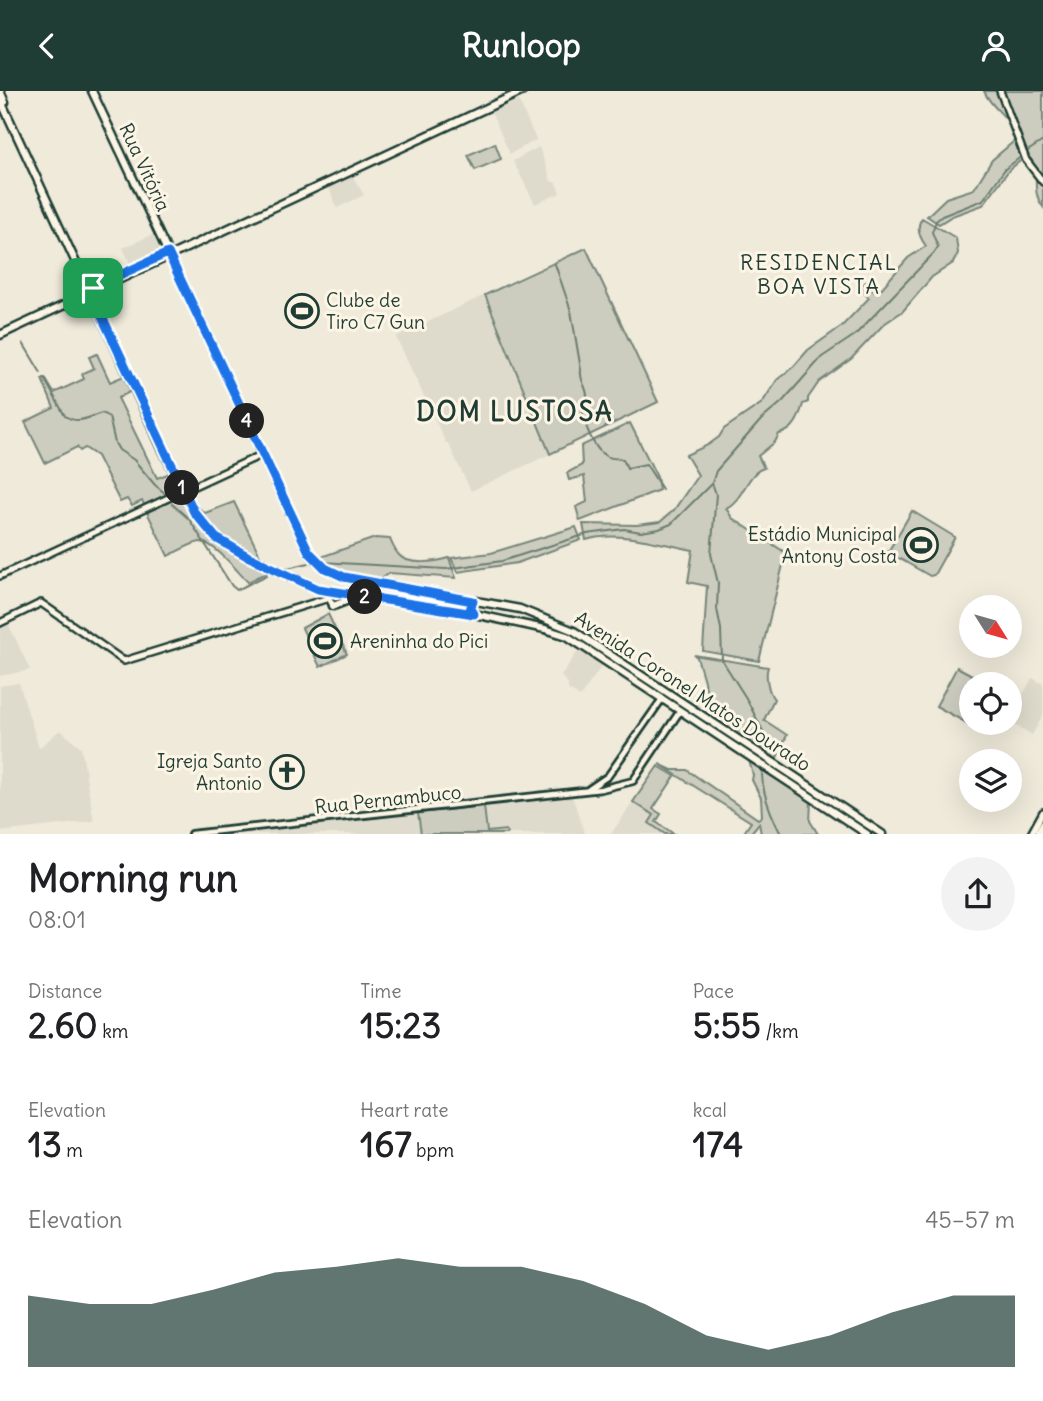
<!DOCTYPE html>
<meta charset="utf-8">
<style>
:root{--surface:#fff;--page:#f2f2f2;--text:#202124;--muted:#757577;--accent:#1f3d34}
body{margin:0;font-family:Delius,sans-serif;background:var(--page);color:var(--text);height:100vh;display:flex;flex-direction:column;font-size:26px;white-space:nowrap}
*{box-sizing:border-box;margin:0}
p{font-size:23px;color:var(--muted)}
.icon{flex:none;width:38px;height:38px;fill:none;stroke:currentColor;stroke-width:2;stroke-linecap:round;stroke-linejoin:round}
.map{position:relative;height:743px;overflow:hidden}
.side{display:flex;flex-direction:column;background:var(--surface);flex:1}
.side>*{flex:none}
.needle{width:46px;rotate:127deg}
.buttons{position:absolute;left:959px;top:504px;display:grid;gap:14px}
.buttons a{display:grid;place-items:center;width:63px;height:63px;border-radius:50%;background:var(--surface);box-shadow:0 7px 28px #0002;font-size:35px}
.pin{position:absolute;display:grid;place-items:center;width:60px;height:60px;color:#fff;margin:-30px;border-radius:14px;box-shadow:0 4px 10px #0006}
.km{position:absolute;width:35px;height:35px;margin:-18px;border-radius:50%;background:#222;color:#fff;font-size:19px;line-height:35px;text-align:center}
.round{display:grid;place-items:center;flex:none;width:74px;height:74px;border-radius:37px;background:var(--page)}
.summary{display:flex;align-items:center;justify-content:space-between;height:119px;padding:0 28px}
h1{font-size:38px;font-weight:800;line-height:52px}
.figures{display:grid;grid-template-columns:repeat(3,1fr);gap:10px;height:119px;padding:7px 28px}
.figures div{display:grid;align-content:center}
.figures b{font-size:35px;font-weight:800}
.figures small{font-size:19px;font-weight:400}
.figures p{font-size:19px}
.chart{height:196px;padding:14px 28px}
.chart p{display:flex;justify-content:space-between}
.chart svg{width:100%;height:126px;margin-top:7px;fill:var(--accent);opacity:.7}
header{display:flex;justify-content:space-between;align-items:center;height:91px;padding:0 28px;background:var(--accent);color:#fff;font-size:32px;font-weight:800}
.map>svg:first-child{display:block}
.built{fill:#dedbcc}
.green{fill:#cccdbf;stroke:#76857a;stroke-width:2}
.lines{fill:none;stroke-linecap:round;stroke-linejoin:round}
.stream{stroke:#6c7d71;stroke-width:2}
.tertiary-casing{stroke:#1f3d34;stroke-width:10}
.secondary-casing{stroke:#1f3d34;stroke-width:10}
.primary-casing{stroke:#1f3d34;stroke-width:11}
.trunk-casing{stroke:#1f3d34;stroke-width:12}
.tertiary{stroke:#fcf5e5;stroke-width:4.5}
.secondary{stroke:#fcf5e5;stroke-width:5}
.primary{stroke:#fcf5e5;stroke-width:6}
.trunk{stroke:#fcf5e5;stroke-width:7}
.route-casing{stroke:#fff;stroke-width:14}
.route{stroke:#1a73e8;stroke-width:9}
.labels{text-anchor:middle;stroke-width:6;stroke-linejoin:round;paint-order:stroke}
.street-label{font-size:19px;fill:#1f3d34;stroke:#fcf5e5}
.poi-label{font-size:19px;fill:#1f3d34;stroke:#fcf5e5;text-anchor:start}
.neighbourhood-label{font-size:21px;letter-spacing:2px;fill:#1f3d34;stroke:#fcf5e5}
.district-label{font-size:26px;font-weight:bold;letter-spacing:2px;fill:#1f3d34;stroke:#fcf5e5}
</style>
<header><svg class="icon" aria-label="back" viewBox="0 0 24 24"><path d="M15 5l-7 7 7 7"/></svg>Runloop<svg class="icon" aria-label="person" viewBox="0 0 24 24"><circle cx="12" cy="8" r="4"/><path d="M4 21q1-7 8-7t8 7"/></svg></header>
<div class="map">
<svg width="1043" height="743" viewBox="0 0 1043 743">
<rect width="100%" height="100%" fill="#efeada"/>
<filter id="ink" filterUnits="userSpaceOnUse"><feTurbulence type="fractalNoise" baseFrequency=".0143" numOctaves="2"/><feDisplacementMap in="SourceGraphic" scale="14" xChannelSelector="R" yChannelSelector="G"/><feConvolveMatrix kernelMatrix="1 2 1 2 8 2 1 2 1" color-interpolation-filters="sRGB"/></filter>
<g filter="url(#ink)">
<!-- built -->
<g class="built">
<polygon points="518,8 536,49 510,63 490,19"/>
<polygon points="539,56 551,90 556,92 560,102 535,113 513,70"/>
<polygon points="351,83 364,104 337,117 328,95"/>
<polygon points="154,143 163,161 131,175 123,157"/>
<polygon points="485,204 550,363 471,400 448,352 446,352 396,246"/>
<polygon points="8,532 30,579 0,585 0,535"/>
<polygon points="580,557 603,573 580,606 568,598 568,593 561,585"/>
<polygon points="1032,587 1043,593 1043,625 1032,644 1010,630 1010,628"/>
<polygon points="19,592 39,657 60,639 81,656 94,730 0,741 0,595"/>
<polygon points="572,705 585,743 226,743"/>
<polygon points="633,711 654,724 649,732 665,743 611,743"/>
</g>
<!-- green -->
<g class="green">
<path d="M984 0H1043V116C1029 97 1042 85 1031 68L1024 67 1009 79 983 114 952 125 939 133 927 125 946 107 974 98 992 69 1019 46C1012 28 992 19 984 0Z"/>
<polygon points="495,52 501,68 475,79 468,64"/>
<path d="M922 127 956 147 958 162 953 172 932 186 903 220 884 233 851 268 819 291 808 307V311L803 313C799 327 794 340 779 343L775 351 758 365 764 377C747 381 743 410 726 417L732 427 786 462 759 570 703 560 707 495 688 491 693 459C661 453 618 439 586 449L583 433 637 434 660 431 674 419 698 384 686 364 708 354 719 346 724 338 762 312 777 289 794 275 808 259 842 235 869 207 860 197 866 191 875 201 881 198 908 167 926 155C920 147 915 137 922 127Z"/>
<polygon points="586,157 658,311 550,363 485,204"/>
<polygon points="97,263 110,291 126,284 133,299 118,307 157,387 170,382 178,398 145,415 142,410 132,415 127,408 120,411 97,365 85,357 80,360 77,356 45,372 25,331 54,317 42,288 45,287 54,302 84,288 82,283 94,277 89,266"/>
<polygon points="630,332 657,386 659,399 580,430 576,416 587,411 584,385 569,389 567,382 582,374 581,355"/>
<path d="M182 405 205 422 234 411 268 481 248 491C238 481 213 450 200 451 189 453 177 461 168 465L147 421Z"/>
<polygon points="912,420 955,446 934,484 930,485 888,461"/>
<polygon points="576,436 581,449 517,472 458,481 451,467 491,462"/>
<path d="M375 447 390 448C392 453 395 460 399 464 408 475 436 471 449 467L456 487 389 482 378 490 341 482 318 467Z"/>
<polygon points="328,523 347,563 320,576 302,537"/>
<path d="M694 564 768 576C765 584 768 601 774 608L764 629 787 644 775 671 807 695 804 699 811 711 810 730 818 743H761L759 732 750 743H743L751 731 659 673 672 679H687L758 728 762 725 761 707 752 689 753 684 748 666 745 667 715 640 722 634 708 604 697 566Z"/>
<polygon points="957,576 989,593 971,593 971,632 976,632 974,636 936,615"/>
<polygon points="658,675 675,685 653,718 661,723 656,731 674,743 665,743 649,732 654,724 633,711"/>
<polygon points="484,715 487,741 506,739 507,743 421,743 418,722"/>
</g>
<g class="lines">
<!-- stream -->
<g class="stream">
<polyline points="1026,61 1043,50"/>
<path d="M555 173 571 220 581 279C579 291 589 297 587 309"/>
<polyline points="23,252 41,282"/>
<path d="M44 287 65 325C79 334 88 326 102 322L109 326 115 352 119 359 134 369 155 394 167 404"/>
<path d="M583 321C584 333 594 359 606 365 611 368 617 367 623 368L627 377 646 373 662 398"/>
<polyline points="172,413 189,428 232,495 237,499 267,484"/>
<polyline points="321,471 446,478 502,470 587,443 624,438 641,441 659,438 671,433 712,392"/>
<polyline points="283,478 309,472"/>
<polyline points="765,663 767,648 746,607 722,569 721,538 717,518 718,492 711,463 716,403 712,392 716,380 761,329 782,311 822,266 855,244 934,162 938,156 932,141 936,130 942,125 983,109 1005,78 1022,65"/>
<path d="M764 668C757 691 770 722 781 743"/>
</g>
<!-- tertiary casing -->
<g class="tertiary-casing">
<g id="tertiary">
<polyline points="589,698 608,685 662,608"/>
<polyline points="191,743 601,698 633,690 680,620"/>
</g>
</g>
<!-- secondary casing -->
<g class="secondary-casing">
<g id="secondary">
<polyline points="1000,0 1026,69 1043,91"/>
<polyline points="0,485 263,363"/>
<polyline points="0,532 41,512 124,570 329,507 333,515"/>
<polyline points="1031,743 1043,721"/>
</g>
</g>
<!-- primary casing -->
<g class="primary-casing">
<g id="primary">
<polyline points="0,0 5,11"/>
<path d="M92 0 309 462C319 473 329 480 344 486L520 518 574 540 882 743"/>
<polyline points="0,8 160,353 194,421 216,447 247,465 318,498 474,523 545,538 567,545 867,743"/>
<polyline points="93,198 104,220"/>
<polyline points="0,244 523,0"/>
<polyline points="333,515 346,510 350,503"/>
</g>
</g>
<!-- trunk casing -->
<g class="trunk-casing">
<polyline id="trunk" points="1038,743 1043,734"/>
</g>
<!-- tertiary -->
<use href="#tertiary" class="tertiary"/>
<!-- secondary -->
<use href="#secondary" class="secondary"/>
<!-- primary -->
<use href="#primary" class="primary"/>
<!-- trunk -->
<use href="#trunk" class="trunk"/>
</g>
</g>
<g class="lines" filter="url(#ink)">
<!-- route casing -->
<g class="route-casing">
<polygon id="route" points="168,162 309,461 325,477 344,486 473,510 470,519 474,523 318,498 247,465 216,447 194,421 89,198"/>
</g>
<!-- route -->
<use href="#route" class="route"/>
</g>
<!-- icons -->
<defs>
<g id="stadium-ring" transform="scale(1.75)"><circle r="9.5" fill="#fcf5e5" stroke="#1f3d34" stroke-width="1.5"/><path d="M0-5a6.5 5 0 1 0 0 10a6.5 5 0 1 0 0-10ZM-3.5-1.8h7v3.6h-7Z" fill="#1f3d34"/></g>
<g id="church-ring" transform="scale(1.75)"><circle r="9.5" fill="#fcf5e5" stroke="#1f3d34" stroke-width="1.5"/><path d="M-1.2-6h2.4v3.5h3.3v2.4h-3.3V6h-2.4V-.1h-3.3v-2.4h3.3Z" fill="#1f3d34"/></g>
</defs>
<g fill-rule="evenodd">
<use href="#stadium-ring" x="302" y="220"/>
<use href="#stadium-ring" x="921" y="454"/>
<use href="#stadium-ring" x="325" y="550"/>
<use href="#church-ring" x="287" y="681"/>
</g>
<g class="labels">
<!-- street labels -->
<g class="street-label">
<text transform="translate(145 76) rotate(65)" y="7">Rua Vitória</text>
<text transform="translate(693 600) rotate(33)" y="7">Avenida Coronel Matos Dourado</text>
<text transform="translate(388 708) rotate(-6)" y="7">Rua Pernambuco</text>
</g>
<!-- poi labels -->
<g class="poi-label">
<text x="326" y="216">Clube de<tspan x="326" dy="22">Tiro C7 Gun</tspan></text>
<text x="897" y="450" text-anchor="end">Estádio Municipal<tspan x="897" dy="22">Antony Costa</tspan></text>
<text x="350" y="557">Areninha do Pici</text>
<text x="262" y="677" text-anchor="end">Igreja Santo<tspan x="262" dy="22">Antonio</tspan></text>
</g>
<!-- neighbourhood labels -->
<g class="neighbourhood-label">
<text x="819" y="179">RESIDENCIAL<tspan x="819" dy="24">BOA VISTA</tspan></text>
</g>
<!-- district labels -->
<g class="district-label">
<text x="515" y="330">DOM LUSTOSA</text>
</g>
</g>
</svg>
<div class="buttons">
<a><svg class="needle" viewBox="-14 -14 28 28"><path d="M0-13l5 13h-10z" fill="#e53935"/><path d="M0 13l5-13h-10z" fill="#757577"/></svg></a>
<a><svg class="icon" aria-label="locate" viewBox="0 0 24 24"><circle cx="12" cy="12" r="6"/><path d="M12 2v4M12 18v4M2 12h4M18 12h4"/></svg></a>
<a><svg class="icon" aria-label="layers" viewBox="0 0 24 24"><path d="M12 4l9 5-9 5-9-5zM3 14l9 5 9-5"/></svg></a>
</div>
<div class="pin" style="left:93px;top:197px;background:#1e9e55"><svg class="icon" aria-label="arrive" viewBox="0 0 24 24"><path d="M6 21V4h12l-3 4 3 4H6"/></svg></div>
<b class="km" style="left:182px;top:397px">1</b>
<b class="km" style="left:365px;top:506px">2</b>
<b class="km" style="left:247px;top:330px">4</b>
</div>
<section class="side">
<div class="summary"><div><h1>Morning run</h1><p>08:01</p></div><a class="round"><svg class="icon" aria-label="share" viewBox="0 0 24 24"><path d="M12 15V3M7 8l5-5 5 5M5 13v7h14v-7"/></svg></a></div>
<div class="figures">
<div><p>Distance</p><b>2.60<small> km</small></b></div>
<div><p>Time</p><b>15:23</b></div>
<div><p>Pace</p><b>5:55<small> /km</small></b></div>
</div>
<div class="figures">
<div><p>Elevation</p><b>13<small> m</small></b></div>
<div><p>Heart rate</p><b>167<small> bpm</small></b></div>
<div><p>kcal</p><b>174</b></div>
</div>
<div class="chart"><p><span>Elevation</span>45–57 m</p>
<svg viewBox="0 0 160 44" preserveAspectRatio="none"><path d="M0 44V19L10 22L20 22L30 17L40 11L50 9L60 6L70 9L80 9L90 14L100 22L110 33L120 38L130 33L140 25L150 19L160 19V44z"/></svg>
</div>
</section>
